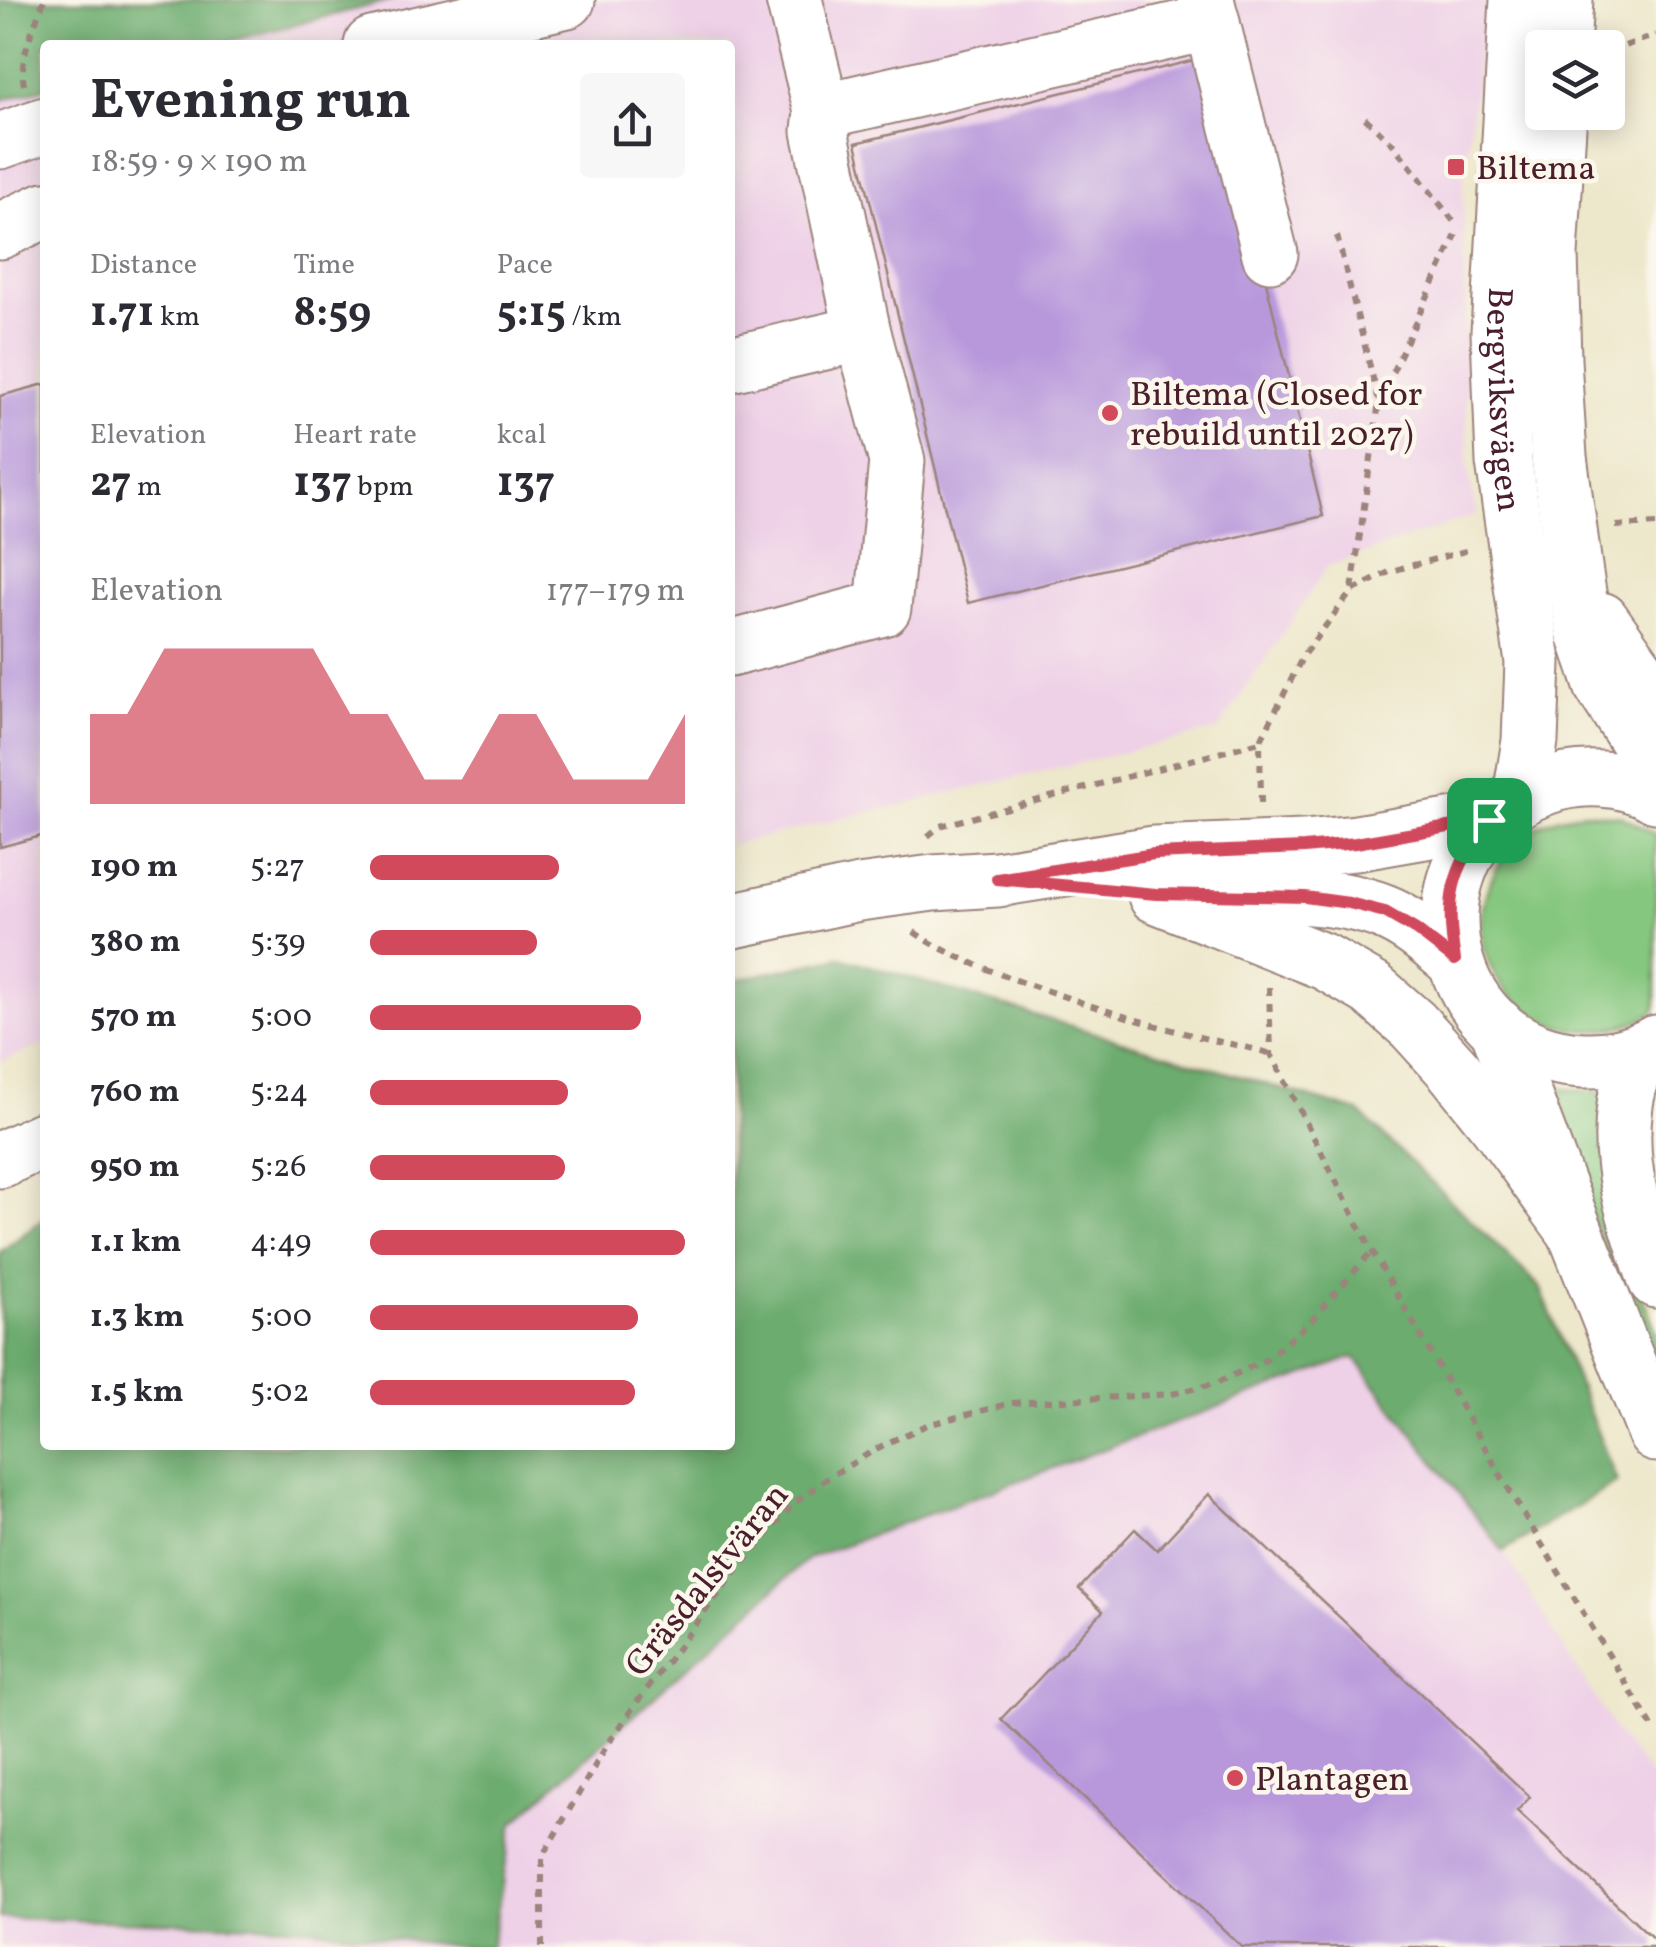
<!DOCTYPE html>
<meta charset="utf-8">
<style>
:root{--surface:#fff;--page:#f7f7f7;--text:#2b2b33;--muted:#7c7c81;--accent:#d1495b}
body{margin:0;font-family:Vollkorn,serif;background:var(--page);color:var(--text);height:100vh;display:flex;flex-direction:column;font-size:38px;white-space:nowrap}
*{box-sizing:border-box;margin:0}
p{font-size:32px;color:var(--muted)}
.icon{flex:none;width:55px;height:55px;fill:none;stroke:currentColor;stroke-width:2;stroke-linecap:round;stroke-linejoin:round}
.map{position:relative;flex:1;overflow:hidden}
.drawer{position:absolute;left:40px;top:40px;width:695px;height:1410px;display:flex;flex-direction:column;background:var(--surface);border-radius:10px;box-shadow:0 5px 25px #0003}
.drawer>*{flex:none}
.tools{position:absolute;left:1525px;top:30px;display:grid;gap:20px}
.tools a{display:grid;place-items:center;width:100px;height:100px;border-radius:10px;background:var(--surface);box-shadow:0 5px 25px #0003;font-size:50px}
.pin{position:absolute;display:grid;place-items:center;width:85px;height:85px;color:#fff;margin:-42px;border-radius:20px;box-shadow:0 5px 15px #0006}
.round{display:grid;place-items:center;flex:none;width:105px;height:105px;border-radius:10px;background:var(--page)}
.summary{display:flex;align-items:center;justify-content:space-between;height:170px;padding:0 50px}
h1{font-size:55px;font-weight:700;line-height:75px}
.figures{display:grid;grid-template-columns:repeat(3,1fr);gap:15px;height:170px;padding:10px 50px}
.figures div{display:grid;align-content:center}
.figures b{font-size:42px;font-weight:700}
.figures small{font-size:28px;font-weight:400}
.figures p{font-size:28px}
.chart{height:280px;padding:20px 50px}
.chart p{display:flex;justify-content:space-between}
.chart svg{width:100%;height:180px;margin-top:10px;fill:var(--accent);opacity:.7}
ul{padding:0 50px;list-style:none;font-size:32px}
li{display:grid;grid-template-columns:160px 120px 1fr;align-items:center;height:75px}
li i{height:25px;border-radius:12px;background:var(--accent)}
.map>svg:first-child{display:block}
.built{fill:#eed0e7}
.green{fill:#86c77f;stroke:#687355;stroke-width:2.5}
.forest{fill:#6cac6e;stroke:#5b664c;stroke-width:2.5}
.building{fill:#b898db}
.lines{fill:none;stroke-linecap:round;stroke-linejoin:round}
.minor-casing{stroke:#9c837b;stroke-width:59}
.major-casing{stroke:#9c837b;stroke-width:59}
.highway-casing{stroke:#9c837b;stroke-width:59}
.path{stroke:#9c837b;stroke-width:6;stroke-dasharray:8 8;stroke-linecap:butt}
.minor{stroke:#fff;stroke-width:55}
.major{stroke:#fff;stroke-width:55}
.highway{stroke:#fff;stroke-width:55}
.route-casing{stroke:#fff;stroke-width:20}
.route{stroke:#d1495b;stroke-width:12}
.poi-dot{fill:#d1495b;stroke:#fbf7ec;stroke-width:4}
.labels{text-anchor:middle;stroke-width:9;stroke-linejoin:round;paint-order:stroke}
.poi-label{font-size:35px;fill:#4a1f2b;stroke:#fbf7ec;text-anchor:start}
.street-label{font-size:35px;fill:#4a1f2b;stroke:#fbf7ec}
</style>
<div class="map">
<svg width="1656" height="1947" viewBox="0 0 1656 1947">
<rect width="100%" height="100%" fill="#fbf7ec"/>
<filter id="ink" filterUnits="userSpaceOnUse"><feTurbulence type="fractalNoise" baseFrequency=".01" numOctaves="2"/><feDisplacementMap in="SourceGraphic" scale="20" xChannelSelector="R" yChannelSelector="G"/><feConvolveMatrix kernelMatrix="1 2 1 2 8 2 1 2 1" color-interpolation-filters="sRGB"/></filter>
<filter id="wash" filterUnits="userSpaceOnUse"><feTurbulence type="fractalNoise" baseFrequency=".0048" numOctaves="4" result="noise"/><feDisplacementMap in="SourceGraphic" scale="40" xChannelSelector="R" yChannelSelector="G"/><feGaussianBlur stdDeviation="2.25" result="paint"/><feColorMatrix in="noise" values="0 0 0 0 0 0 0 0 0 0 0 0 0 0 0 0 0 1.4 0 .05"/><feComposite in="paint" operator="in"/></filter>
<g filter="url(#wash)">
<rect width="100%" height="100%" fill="#ede7cb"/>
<!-- built -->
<g class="built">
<polygon points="392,0 1486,0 1463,184 1468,469 1477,514 1328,566 1218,730 730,845 730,45 215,45"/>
<polygon points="45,88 45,1044 0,1062 0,100"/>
<polygon points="1354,1357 1503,1551 1620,1738 1656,1783 1656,1947 491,1947 513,1823 809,1558"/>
<polygon points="0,1918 291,1926 461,1947 0,1947"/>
</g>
<!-- green -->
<g class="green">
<path d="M1585 812 1620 816 1656 834V1010C1604 1047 1529 1033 1496 977 1462 921 1491 849 1547 822 1558 816 1573 815 1585 812Z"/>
<polygon points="1541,1087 1608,1093 1635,1280 1656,1332 1656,1381"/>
</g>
<!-- forest -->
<g class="forest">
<polygon points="0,0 392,0 215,45 45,45 45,88 0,100"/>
<polygon points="840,957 1359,1112 1540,1287 1617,1482 1503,1551 1354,1357 809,1558 513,1823 491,1947 461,1947 291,1926 0,1918 0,1252 45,1218 45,1445 730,1445 730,981"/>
</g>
<g id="blocks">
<!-- building -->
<g class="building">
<polygon points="1211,56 1323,516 968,603 856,143"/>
<polygon points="45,384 45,835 0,847 0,396"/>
<polygon points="1209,1494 1530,1797 1517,1811 1656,1941 1656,1947 1242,1947 1001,1719 1103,1611 1079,1589 1135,1529 1157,1550"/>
</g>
</g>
</g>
<g filter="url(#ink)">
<use href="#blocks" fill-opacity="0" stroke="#9c837b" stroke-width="2.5"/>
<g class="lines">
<!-- minor casing -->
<g class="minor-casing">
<g id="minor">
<polyline points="1206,0 1270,254"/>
<path id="s1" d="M1518 0 1499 332 1504 462 1533 662 1530 741 1521 796"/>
<polyline points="372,45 567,0"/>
<polyline points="1562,48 1565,0"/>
<polyline points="822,111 1212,22"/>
<polyline points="1559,112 1550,254 1553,360 1559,457 1575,574 1584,630 1602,685 1656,769"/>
<polyline points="0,141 45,125"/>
<polyline points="0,231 45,210"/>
<polyline points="730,364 863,333"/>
<polyline points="1601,620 1640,675 1656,693"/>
<polyline points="730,649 883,608 897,461 863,333 820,131 822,111 794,0"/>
</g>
</g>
<!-- major casing -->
<g class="major-casing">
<g id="major">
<path d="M1656 795C1624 776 1579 774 1545 787 1399 840 1429 1053 1583 1060 1609 1061 1633 1056 1656 1043"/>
<path d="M1159 895C1225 896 1324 888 1384 912 1410 922 1433 943 1455 961"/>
<polyline points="730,921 859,893 933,883 997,879 1154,854 1304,848 1356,843 1489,820"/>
<polyline points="0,1160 45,1139"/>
</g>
</g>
<!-- highway casing -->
<g class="highway-casing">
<g id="highway">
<polyline points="1156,895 1325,962 1372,989 1413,1025 1453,1069 1498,1125 1575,1231"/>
<polyline points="1497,1026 1575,1231 1656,1434"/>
<path d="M1639 1052C1634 1070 1627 1088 1625 1105 1616 1169 1636 1221 1656 1280"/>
</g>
</g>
<!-- path -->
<g class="path">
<polyline points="1610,51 1656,35"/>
<path d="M24 85C18 58 35 25 44 0"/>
<polyline points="1365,118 1392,143 1458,227"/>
<polyline points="1337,236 1379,402 1352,590"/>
<polyline points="1379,401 1456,235"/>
<polyline points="1616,526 1656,524"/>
<polyline points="1261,803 1260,742 1304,654 1352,591 1391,571 1473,549"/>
<polyline points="928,836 940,826 1260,742"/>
<path d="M914 932C955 960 1002 975 1048 991 1097 1008 1146 1024 1196 1036 1221 1043 1246 1046 1271 1054"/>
<polyline points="1269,987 1271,1054 1372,1251 1515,1500 1656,1733"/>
<polyline points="542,1947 542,1857 604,1750 634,1706 723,1588 793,1504 829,1477 885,1444 927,1425 1011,1403 1172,1394 1217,1383 1267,1359 1311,1321 1372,1251"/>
</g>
<!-- minor -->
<use href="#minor" class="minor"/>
<!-- major -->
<use href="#major" class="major"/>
<!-- highway -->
<use href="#highway" class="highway"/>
</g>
</g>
<g class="lines" filter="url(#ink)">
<!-- route casing -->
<g class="route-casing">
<path id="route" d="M1489 820C1451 871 1445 897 1455 960L1416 930 1385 912 1349 903 1305 897 1156 894 997 879 1154 854 1304 848 1356 843Z"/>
</g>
<!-- route -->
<use href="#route" class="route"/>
</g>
<!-- markers -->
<g class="poi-dot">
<rect x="1446" y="157" width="20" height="20" rx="5"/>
<circle cx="1110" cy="413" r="10"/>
<circle cx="1235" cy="1778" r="10"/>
</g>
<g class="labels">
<!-- poi labels -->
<g class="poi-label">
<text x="1476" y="179">Biltema</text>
<text x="1130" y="405">Biltema (Closed for<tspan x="1130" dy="40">rebuild until 2027)</tspan></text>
<text x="1255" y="1790">Plantagen</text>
</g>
<!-- street labels -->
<g class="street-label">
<text dy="12" stroke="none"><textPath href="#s1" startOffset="400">Bergviksvägen</textPath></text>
<text transform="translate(706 1579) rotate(-51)" y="12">Gräsdalstväran</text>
</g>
</g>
</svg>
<div class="tools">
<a><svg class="icon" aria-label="layers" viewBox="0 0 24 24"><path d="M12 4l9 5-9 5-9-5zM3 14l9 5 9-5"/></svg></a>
</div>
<div class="pin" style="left:1489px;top:820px;background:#1e9e55"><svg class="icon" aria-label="arrive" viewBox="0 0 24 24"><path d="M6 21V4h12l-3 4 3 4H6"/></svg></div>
<section class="drawer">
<div class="summary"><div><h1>Evening run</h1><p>18:59 · 9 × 190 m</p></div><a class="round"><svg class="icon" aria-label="share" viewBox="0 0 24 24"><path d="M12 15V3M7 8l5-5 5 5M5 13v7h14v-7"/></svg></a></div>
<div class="figures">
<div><p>Distance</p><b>1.71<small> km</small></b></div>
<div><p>Time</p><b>8:59</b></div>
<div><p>Pace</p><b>5:15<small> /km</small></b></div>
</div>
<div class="figures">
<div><p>Elevation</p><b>27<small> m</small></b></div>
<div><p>Heart rate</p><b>137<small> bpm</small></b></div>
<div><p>kcal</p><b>137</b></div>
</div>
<div class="chart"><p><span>Elevation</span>177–179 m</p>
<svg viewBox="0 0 160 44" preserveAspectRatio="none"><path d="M0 44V22L10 22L20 6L30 6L40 6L50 6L60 6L70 22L80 22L90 38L100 38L110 22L120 22L130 38L140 38L150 38L160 22V44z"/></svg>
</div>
<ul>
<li><b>190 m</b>5:27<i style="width:60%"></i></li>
<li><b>380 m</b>5:39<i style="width:53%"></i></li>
<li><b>570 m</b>5:00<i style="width:86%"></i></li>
<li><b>760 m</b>5:24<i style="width:63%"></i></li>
<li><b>950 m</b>5:26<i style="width:62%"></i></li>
<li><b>1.1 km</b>4:49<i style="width:100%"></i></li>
<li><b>1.3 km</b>5:00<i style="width:85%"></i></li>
<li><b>1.5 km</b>5:02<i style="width:84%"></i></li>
</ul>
</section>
</div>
